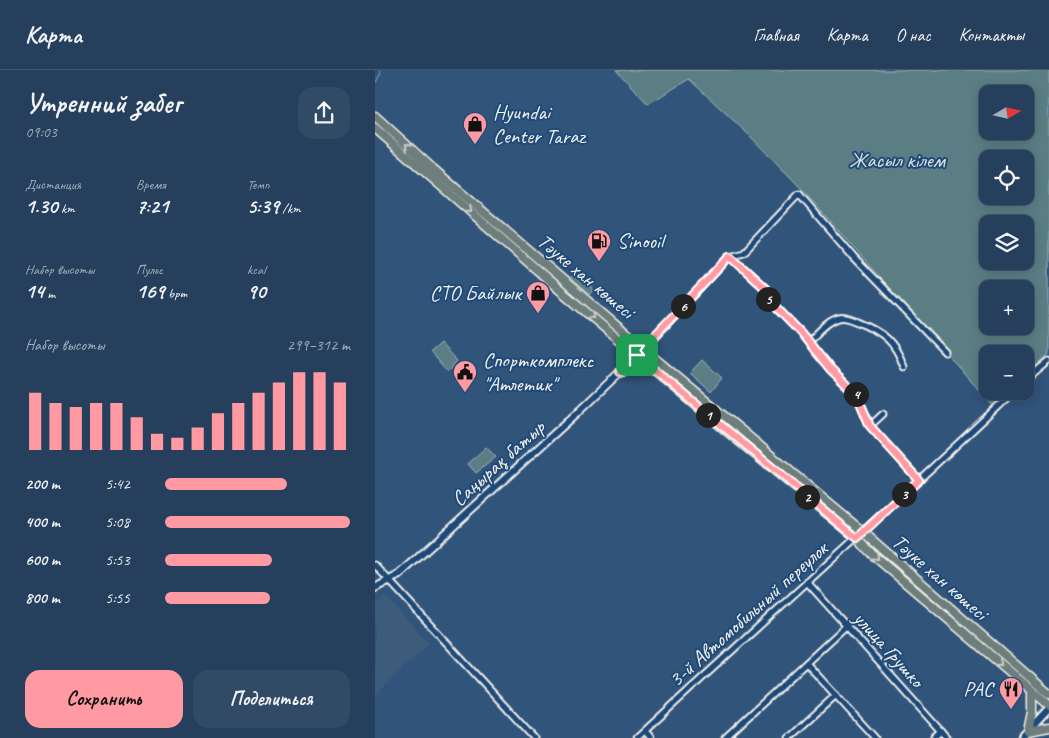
<!DOCTYPE html>
<html lang="ru">
<meta charset="utf-8">
<style>
:root{--surface:#253f5c;--page:#314a65;--text:#f1f3f6;--muted:#a3afbb;--line:#425872;--accent:#ff9aa2}
body{margin:0;font-family:Caveat,sans-serif;background:var(--page);color:var(--text);height:100vh;display:flex;flex-direction:column;font-size:19px;white-space:nowrap}
*{box-sizing:border-box;margin:0}
p{font-size:16px;color:var(--muted)}
.icon{flex:none;width:28px;height:28px;fill:none;stroke:currentColor;stroke-width:2;stroke-linecap:round;stroke-linejoin:round}
.map{position:relative;flex:1;overflow:hidden}
.drawer{display:flex;flex-direction:column;background:var(--surface);width:375px}
.drawer>*{flex:none}
.needle{width:32px;rotate:81deg}
.buttons{position:absolute;left:604px;top:15px;display:grid;gap:10px}
.buttons a{display:grid;place-items:center;width:55px;height:55px;border-radius:10px;background:var(--surface);box-shadow:0 2px 12px #0003,0 0 0 1px var(--line);font-size:25px}
.pin{position:absolute;display:grid;place-items:center;width:42px;height:42px;color:#fff;margin:-21px;border-radius:10px;box-shadow:0 2px 8px #0006}
.km{position:absolute;width:25px;height:25px;margin:-12px;border-radius:50%;background:#222;color:#fff;font-size:14px;line-height:25px;text-align:center}
.round{display:grid;place-items:center;flex:none;width:52px;height:52px;border-radius:15px;background:var(--page)}
.summary{display:flex;align-items:center;justify-content:space-between;height:85px;padding:0 25px}
h1{font-size:28px;font-weight:700;line-height:38px}
.metrics{display:grid;grid-template-columns:repeat(3,1fr);gap:8px;height:85px;padding:5px 25px}
.metrics div{display:grid;align-content:center}
.metrics b{font-size:21px;font-weight:700}
.metrics small{font-size:14px;font-weight:400}
.metrics p{font-size:14px}
.chart{height:140px;padding:10px 25px}
.chart p{display:flex;justify-content:space-between}
.chart svg{width:100%;height:90px;margin-top:5px;stroke:var(--accent);stroke-width:6}
.cta{display:flex;gap:10px;margin-top:auto;padding:10px 25px}
.cta a{flex:1;height:58px;border-radius:15px;background:var(--accent);color:#111;font-size:20px;font-weight:700;line-height:58px;text-align:center}
.cta a+a{background:var(--page);color:var(--text)}
ul{padding:0 25px;list-style:none;font-size:16px}
li{display:grid;grid-template-columns:80px 60px 1fr;align-items:center;height:38px}
li i{height:12px;border-radius:6px;background:var(--accent)}
header{display:flex;align-items:center;gap:30px;box-sizing:border-box;height:70px;padding:0 25px;background:var(--surface);border-bottom:1px solid var(--line)}
header strong{font-size:24px}
nav{display:flex;gap:28px;margin-inline-start:auto;font-size:18px}
main{display:flex;flex:1;min-height:0}
.map>svg:first-child{display:block}
.built{fill:#3e5c7b}
.green{fill:#5a7e84;stroke:#a7b8b6;fill-rule:evenodd}
.lines{fill:none;stroke-linecap:round;stroke-linejoin:round}
.stream{stroke:#8da7bf;stroke-width:1}
.minor-casing{stroke:#f4f1e8;stroke-width:9}
.tertiary-casing{stroke:#f4f1e8;stroke-width:10}
.primary-casing{stroke:#f4f1e8;stroke-width:11}
.minor{stroke:#1f4a7a;stroke-width:5}
.tertiary{stroke:#1f4a7a;stroke-width:6}
.primary{stroke:#6d7e7c;stroke-width:8}
.oneway{stroke:#cccec8}
.route-casing{stroke:#fff;stroke-width:10}
.route{stroke:#ff9aa2;stroke-width:6}
.labels{text-anchor:middle;stroke-width:4;stroke-linejoin:round;paint-order:stroke}
.poi-label{font-size:21px;fill:#f4f1e8;stroke:#1f4a7a;text-anchor:start}
.park-label{font-size:21px;fill:#dde0d9;stroke:#1f4a7a}
.street-label{font-size:21px;fill:#f4f1e8;stroke:#1f4a7a}
</style>
<header>
<strong>Карта</strong>
<nav><a>Главная</a><a>Карта</a><a>О нас</a><a>Контакты</a></nav>
</header>
<main>
<section class="drawer">
<div class="summary"><div><h1>Утренний забег</h1><p>09:03</p></div><a class="round"><svg class="icon" aria-label="share" viewBox="0 0 24 24"><path d="M12 15V3M7 8l5-5 5 5M5 13v7h14v-7"/></svg></a></div>
<div class="metrics">
<div><p>Дистанция</p><b>1.30<small> km</small></b></div>
<div><p>Время</p><b>7:21</b></div>
<div><p>Темп</p><b>5:39<small> /km</small></b></div>
</div>
<div class="metrics">
<div><p>Набор высоты</p><b>14<small> m</small></b></div>
<div><p>Пульс</p><b>169<small> bpm</small></b></div>
<div><p>kcal</p><b>90</b></div>
</div>
<div class="chart"><p><span>Набор высоты</span>299–312 m</p>
<svg viewBox="0 0 160 44" preserveAspectRatio="none"><path d="M5 44V16M15 44V21M25 44V23M35 44V21M45 44V21M55 44V28M65 44V36M75 44V38M85 44V33M95 44V26M105 44V21M115 44V16M125 44V11M135 44V6M145 44V6M155 44V11"/></svg>
</div>
<ul>
<li><b>200 m</b>5:42<i style="width:66%"></i></li>
<li><b>400 m</b>5:08<i style="width:100%"></i></li>
<li><b>600 m</b>5:53<i style="width:58%"></i></li>
<li><b>800 m</b>5:55<i style="width:57%"></i></li>
</ul>
<div class="cta"><a>Сохранить</a><a>Поделиться</a></div>
</section>
<div class="map">
<svg width="674" height="668" viewBox="0 0 674 668">
<rect width="100%" height="100%" fill="#31547b"/>
<filter id="ink" filterUnits="userSpaceOnUse"><feTurbulence type="fractalNoise" baseFrequency=".02" numOctaves="2"/><feDisplacementMap in="SourceGraphic" scale="10" xChannelSelector="R" yChannelSelector="G"/><feConvolveMatrix kernelMatrix="1 2 1 2 8 2 1 2 1" color-interpolation-filters="sRGB"/></filter>
<g filter="url(#ink)">
<!-- built -->
<polygon class="built" points="10,526 54,573 0,626 0,535"/>
<!-- green -->
<g class="green">
<path d="M241 0H674V284L650 306V284H612V321H634L618 336 425 117 372 63 314 9 273 34ZM612 24H650V61H612ZM612 89H650V126H612ZM612 154H650V191H612ZM612 219H650V256H612Z"/>
<path d="M201 205C208 207 216 214 219 222L214 224 196 209V206Z"/>
<polygon points="65,273 82,291 72,302 55,282"/>
<polygon points="327,290 347,308 336,322 315,303"/>
<polygon points="111,377 121,387 101,403 93,394"/>
</g>
<g class="lines">
<!-- stream -->
<polyline class="stream" points="0,14 6,3 5,0"/>
<!-- minor casing -->
<g class="minor-casing">
<g id="minor">
<polyline points="355,186 391,219 390,226 426,263 456,300 482,325 495,356 544,410"/>
<path d="M433 272C442 264 453 250 464 248 470 246 478 250 483 252 508 262 520 271 529 297"/>
<polyline points="269,279 355,186 369,182 424,124 479,188 570,282"/>
<polyline points="650,311 674,291"/>
<polyline points="495,356 508,344"/>
<polyline points="0,495 159,668"/>
<polyline points="432,512 572,668"/>
<polyline points="431,593 500,668"/>
<polyline points="270,661 276,668"/>
<path d="M262 668C387 552 515 439 639 321"/>
<polyline points="350,668 471,556"/>
<polyline points="414,668 461,625"/>
<polyline points="558,668 566,661"/>
</g>
</g>
<!-- tertiary casing -->
<g class="tertiary-casing">
<g id="tertiary">
<polyline points="0,518 24,505 202,343 266,282"/>
<polyline points="646,668 674,638"/>
</g>
</g>
<!-- primary casing -->
<g class="primary-casing">
<g id="primary">
<polyline points="0,46 57,98 278,287 488,462 674,624"/>
<polyline points="0,58 185,220 353,362 482,468 497,484 674,635"/>
<polyline points="245,302 265,299 280,300"/>
<polyline points="657,621 657,642 653,661 674,657"/>
</g>
</g>
<!-- minor -->
<use href="#minor" class="minor"/>
<!-- tertiary -->
<use href="#tertiary" class="tertiary"/>
<!-- primary -->
<use href="#primary" class="primary"/>
</g>
<!-- one-way arrows -->
<defs><path id="oneway-chevron" d="M-2-3.5L2.5 0L-2 3.5" fill="none" stroke-width="1.6" stroke-linecap="round" stroke-linejoin="round" transform="scale(1.25)"/></defs>
<g class="oneway">
<use href="#oneway-chevron" transform="translate(33 76) rotate(-138)"/>
<use href="#oneway-chevron" transform="translate(94 140) rotate(41)"/>
<use href="#oneway-chevron" transform="translate(217 246) rotate(40)"/>
<use href="#oneway-chevron" transform="translate(501 487) rotate(42)"/>
<use href="#oneway-chevron" transform="translate(624 593) rotate(41)"/>
</g>
</g>
<g class="lines" filter="url(#ink)">
<!-- route casing -->
<g class="route-casing">
<polygon id="route" points="355,186 391,219 390,226 426,263 456,300 482,325 495,356 544,410 482,468 280,300 265,299 245,302"/>
</g>
<!-- route -->
<use href="#route" class="route"/>
</g>
<!-- icons -->
<defs>
<g id="shop-pin" transform="scale(1.25)"><path d="M0 17L-7.5 6A9.5 9.5 0 1 1 7.5 6Z" fill="#ff9aa2" stroke="#1f4a7a"/><path d="M-5-2.5h2.3a2.7 3.5 0 0 1 5.4 0H5L5.5 6h-11ZM-1.5-2.5h3a1.5 2.3 0 0 0-3 0Z" fill="#111"/></g>
<g id="fuel-pin" transform="scale(1.25)"><path d="M0 17L-7.5 6A9.5 9.5 0 1 1 7.5 6Z" fill="#ff9aa2" stroke="#1f4a7a"/><path d="M-5.5-6h7V0h2V4h1.3V-2.5L3-4.5l.8-.8L6-3V5H2.5V1h-1V6h-7ZM-4.2-4.7v3.2H.2V-4.7Z" fill="#111"/></g>
<g id="civic-pin" transform="scale(1.25)"><path d="M0 17L-7.5 6A9.5 9.5 0 1 1 7.5 6Z" fill="#ff9aa2" stroke="#1f4a7a"/><path d="M-.6-6.5H3V-4.5H.6V-3L4-1V1h2V6H-6V1h2V-1L-.6-3ZM-1.2 2.5V6h2.4V2.5Z" fill="#111"/></g>
<g id="restaurant-pin" transform="scale(1.25)"><path d="M0 17L-7.5 6A9.5 9.5 0 1 1 7.5 6Z" fill="#ff9aa2" stroke="#1f4a7a"/><path d="M-5-6h1v4h1v-4h1v4h1v-4h1v5L-1.5 .5V6h-2V.5L-5-1ZM5-6V6H3V1.5H1.5Q1.5-4 5-6Z" fill="#111"/></g>
</defs>
<g fill-rule="evenodd">
<use href="#shop-pin" x="100" y="54"/>
<use href="#fuel-pin" x="224" y="171"/>
<use href="#shop-pin" x="163" y="223"/>
<use href="#civic-pin" x="90" y="302"/>
<use href="#restaurant-pin" x="636" y="619"/>
</g>
<g class="labels">
<!-- poi labels -->
<g class="poi-label">
<text x="118" y="49">Hyundai<tspan x="118" dy="24">Center Taraz</tspan></text>
<text x="242" y="178">Sinooil</text>
<text x="146" y="230" text-anchor="end">СТО Байлык</text>
<text x="108" y="297">Спорткомплекс<tspan x="108" dy="24">"Атлетик"</tspan></text>
<text x="618" y="626" text-anchor="end">РАС</text>
</g>
<!-- park labels -->
<g class="park-label">
<text x="522" y="97">Жасыл кілем</text>
</g>
<!-- street labels -->
<g class="street-label">
<text transform="translate(211 206) rotate(40)" y="7">Тәуке хан көшесі</text>
<text transform="translate(123 393) rotate(-42)" y="7">Саңырақ батыр</text>
<text transform="translate(565 507) rotate(41)" y="7">Тәуке хан көшесі</text>
<text transform="translate(373 544) rotate(-42)" y="7">3-й Автомобильный переулок</text>
<text transform="translate(514 579) rotate(48)" y="7">улица Грушко</text>
</g>
</g>
</svg>
<div class="buttons">
<a><svg class="needle" viewBox="-14 -14 28 28"><path d="M0-13l5 13h-10z" fill="#e53935"/><path d="M0 13l5-13h-10z" fill="#a3afbb"/></svg></a>
<a><svg class="icon" aria-label="locate" viewBox="0 0 24 24"><circle cx="12" cy="12" r="6"/><path d="M12 2v4M12 18v4M2 12h4M18 12h4"/></svg></a>
<a><svg class="icon" aria-label="layers" viewBox="0 0 24 24"><path d="M12 4l9 5-9 5-9-5zM3 14l9 5 9-5"/></svg></a>
<a>+</a>
<a>−</a>
</div>
<div class="pin" style="left:262px;top:285px;background:#1e9e55"><svg class="icon" aria-label="arrive" viewBox="0 0 24 24"><path d="M6 21V4h12l-3 4 3 4H6"/></svg></div>
<b class="km" style="left:333px;top:345px">1</b>
<b class="km" style="left:432px;top:427px">2</b>
<b class="km" style="left:529px;top:424px">3</b>
<b class="km" style="left:481px;top:324px">4</b>
<b class="km" style="left:393px;top:229px">5</b>
<b class="km" style="left:308px;top:236px">6</b>
</div>
</main>
